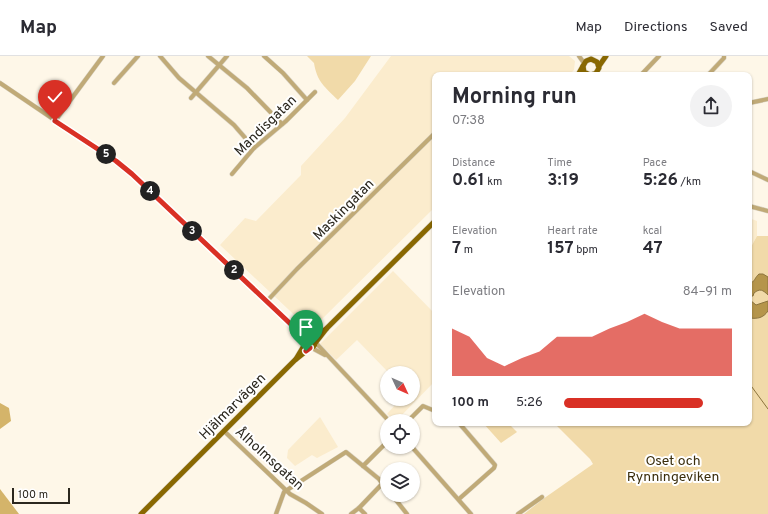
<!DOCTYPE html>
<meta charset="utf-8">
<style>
:root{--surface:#fff;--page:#f2f2f3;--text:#2b2b33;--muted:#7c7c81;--line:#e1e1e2;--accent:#d93025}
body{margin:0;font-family:Overpass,sans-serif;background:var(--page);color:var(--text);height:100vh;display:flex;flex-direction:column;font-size:15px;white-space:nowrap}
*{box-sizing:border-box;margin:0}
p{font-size:13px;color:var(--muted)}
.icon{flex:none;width:22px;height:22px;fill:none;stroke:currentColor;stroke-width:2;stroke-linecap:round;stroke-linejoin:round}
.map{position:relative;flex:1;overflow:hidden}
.side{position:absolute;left:432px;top:16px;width:320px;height:354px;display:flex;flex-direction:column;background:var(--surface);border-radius:8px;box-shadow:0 1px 3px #0004}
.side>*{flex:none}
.needle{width:26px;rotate:134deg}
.controls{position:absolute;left:380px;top:310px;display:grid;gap:8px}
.controls a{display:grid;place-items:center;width:40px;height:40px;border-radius:50%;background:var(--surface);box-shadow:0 1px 3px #0004;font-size:20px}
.scale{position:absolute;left:12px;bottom:10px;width:58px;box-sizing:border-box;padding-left:4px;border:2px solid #2b271e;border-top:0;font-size:11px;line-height:14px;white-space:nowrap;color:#2b271e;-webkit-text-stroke:3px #fff;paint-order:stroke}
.pin{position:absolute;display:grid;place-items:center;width:34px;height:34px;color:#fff;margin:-41px -17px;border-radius:50% 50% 50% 0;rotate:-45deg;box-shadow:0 0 4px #0007}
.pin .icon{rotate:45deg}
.km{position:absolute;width:20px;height:20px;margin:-10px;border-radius:50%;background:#222;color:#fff;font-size:11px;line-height:20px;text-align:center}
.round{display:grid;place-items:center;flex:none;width:42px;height:42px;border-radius:21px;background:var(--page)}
.head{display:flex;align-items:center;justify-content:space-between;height:68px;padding:0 20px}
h1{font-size:22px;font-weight:700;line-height:30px}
.metrics{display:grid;grid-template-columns:repeat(3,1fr);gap:6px;height:68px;padding:4px 20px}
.metrics div{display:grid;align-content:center}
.metrics b{font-size:17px;font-weight:700}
.metrics small{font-size:11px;font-weight:400}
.metrics p{font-size:11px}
.chart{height:112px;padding:8px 20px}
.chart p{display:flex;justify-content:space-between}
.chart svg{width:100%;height:72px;margin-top:4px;fill:var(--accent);opacity:.7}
ul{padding:0 20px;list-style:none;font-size:13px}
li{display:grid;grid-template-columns:64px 48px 1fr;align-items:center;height:30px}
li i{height:10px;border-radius:5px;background:var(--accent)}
header{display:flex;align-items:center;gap:24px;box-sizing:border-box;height:56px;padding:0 20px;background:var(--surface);border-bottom:1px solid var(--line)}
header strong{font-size:19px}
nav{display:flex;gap:22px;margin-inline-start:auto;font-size:14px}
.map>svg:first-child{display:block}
.built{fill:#fbeccd}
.green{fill:#f1daa9}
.forest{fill:#d4b46a}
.water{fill:#b5954b;stroke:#8c743e}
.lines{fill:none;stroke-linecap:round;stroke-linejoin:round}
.stream{stroke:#8c743e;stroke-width:1}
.minor-casing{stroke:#d8d2c4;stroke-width:5}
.major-casing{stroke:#d8d2c4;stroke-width:6}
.minor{stroke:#c0aa77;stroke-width:4}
.major{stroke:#896801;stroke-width:5}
.route-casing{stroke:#fff;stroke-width:8}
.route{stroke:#d93025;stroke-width:5}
.labels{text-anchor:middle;stroke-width:4;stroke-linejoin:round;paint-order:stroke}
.street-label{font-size:14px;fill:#2b271e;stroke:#fff}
.park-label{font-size:14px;fill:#3b2e0c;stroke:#fff}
</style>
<header>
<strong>Map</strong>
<nav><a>Map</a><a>Directions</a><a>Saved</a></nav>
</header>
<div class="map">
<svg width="768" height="458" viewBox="0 0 768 458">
<rect width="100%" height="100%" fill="#fef7e8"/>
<!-- built -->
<g class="built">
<polygon points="391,0 569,0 575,5 574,14 569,19 435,19 435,151 315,270 306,270 220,189 245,162 256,165 301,119 301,110 345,62"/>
<polygon points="749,162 757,165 757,180 752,189 749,190"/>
<polygon points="393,215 435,258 435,325 396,365 395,365 387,358 396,348 391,343 413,343 413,317 389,317 357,284 336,304 320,288"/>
<polygon points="320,361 338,391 317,402 312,399 295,410 287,402 288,394"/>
</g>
<!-- green -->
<g class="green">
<path d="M307 0H371L355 25 338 44C325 31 317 26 314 7Z"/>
<polygon points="757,180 768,180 768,458 524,458 543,443 593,408 590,403 554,367 749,367 749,190 752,189"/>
<polygon points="483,367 508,367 517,376 501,387"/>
</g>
<!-- forest -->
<g class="forest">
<polygon points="0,347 9,352 11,365 0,373"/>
<polygon points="0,433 19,458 0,458"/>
</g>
<!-- water -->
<path class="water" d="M759 218H763L768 221V239C763 234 760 232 754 237L753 240H750V244L756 249 768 245V255C763 262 758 263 749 262V228C755 226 755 221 759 218Z"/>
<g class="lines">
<!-- stream -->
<polyline class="stream" points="749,327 768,353"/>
<!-- minor casing -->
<g class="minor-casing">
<g id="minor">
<polyline points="160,0 179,22 234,69 254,92"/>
<polyline points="208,0 247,32 282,68"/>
<polyline points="264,0 283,17 307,44"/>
<polyline points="579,0 584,7"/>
<polyline points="641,19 659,0"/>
<polyline points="708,19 724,2 724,0"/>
<polyline points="0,27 124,111 298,275 305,286"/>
<polyline points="114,27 138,0"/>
<polyline points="191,42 227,0"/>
<polyline points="749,47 768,43"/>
<polyline points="55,65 103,0"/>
<polyline points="749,115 768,124"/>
<polyline points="232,118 254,92 286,65 315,36"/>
<polyline points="749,150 768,155"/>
<polyline points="267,245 297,213 435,77"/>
<polyline points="298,275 310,282"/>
<polyline points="316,287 389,365"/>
<polyline points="312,292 325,299"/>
<polyline points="408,365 423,350 435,355"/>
<polyline points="224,375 290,438 306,447 322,458"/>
<polyline points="412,391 471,458"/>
<polyline points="363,410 387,386"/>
<polyline points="392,439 407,458"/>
<polyline points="459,443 494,412 495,409 459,367"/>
<polyline points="359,452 365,458"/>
<polyline points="276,458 284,436 346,396 379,423 387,434"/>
<polyline points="351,458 359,452 382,428"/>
<polyline points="518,458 542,441"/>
</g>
</g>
<!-- major casing -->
<g class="major-casing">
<g id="major">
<polyline points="599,10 606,0"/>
<polyline points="578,19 583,10"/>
<polyline points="590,19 584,16 583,10 586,5 591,3 597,6 599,12 596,17 591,19"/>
<circle cx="310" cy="287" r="5"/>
<polyline points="312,282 326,273"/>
<polyline points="316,286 327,272 435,165"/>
<polyline points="296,303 305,288"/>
<polyline points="141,458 295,304 310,292"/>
</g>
</g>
<!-- minor -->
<use href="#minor" class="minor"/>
<!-- major -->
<use href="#major" class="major"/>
</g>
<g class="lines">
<!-- route casing -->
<g class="route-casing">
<path id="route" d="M55 65 116 105 132 118 298 275C301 280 306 291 310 292L306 295"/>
</g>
<!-- route -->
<use href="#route" class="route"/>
</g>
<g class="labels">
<!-- street labels -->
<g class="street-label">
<text transform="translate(265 69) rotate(-44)" y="5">Mandisgatan</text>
<text transform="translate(343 153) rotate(-45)" y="5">Maskingatan</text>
<text transform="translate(232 350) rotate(-45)" y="5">Hjälmarvägen</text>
<text transform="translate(270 402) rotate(42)" y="5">Ålholmsgatan</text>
</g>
<!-- park labels -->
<g class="park-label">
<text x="673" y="409">Oset och<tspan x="673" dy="16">Rynningeviken</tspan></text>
</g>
</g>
</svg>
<div class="controls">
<a><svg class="needle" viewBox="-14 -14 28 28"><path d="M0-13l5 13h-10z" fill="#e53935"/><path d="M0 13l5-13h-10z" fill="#7c7c81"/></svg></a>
<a><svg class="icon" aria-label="locate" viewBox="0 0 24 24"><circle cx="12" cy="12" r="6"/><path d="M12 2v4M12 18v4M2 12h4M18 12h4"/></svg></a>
<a><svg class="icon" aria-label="layers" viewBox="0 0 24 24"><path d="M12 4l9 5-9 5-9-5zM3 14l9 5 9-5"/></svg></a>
</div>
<div class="scale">100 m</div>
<div class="pin" style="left:306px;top:295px;background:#1e9e55"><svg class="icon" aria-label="arrive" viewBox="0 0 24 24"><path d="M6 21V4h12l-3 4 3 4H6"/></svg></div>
<div class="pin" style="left:55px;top:65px;background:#d93025"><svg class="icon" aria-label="check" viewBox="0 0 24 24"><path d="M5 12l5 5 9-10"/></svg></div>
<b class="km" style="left:234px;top:214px">2</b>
<b class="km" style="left:192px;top:175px">3</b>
<b class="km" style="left:150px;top:135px">4</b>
<b class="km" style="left:106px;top:98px">5</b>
<section class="side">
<div class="head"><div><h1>Morning run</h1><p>07:38</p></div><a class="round"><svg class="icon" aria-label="share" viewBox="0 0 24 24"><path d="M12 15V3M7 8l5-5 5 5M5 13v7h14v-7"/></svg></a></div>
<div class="metrics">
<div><p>Distance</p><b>0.61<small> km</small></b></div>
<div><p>Time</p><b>3:19</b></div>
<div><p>Pace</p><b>5:26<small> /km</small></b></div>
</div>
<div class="metrics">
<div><p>Elevation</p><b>7<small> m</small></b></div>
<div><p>Heart rate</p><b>157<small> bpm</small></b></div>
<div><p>kcal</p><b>47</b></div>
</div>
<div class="chart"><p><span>Elevation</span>84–91 m</p>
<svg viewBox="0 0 160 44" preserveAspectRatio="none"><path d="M0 44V15L10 20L20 33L30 38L40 33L50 29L60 20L70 20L80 20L90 15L100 11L110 6L120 11L130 15L140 15L150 15L160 15V44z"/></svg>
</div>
<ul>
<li><b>100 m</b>5:26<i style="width:83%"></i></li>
</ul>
</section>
</div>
